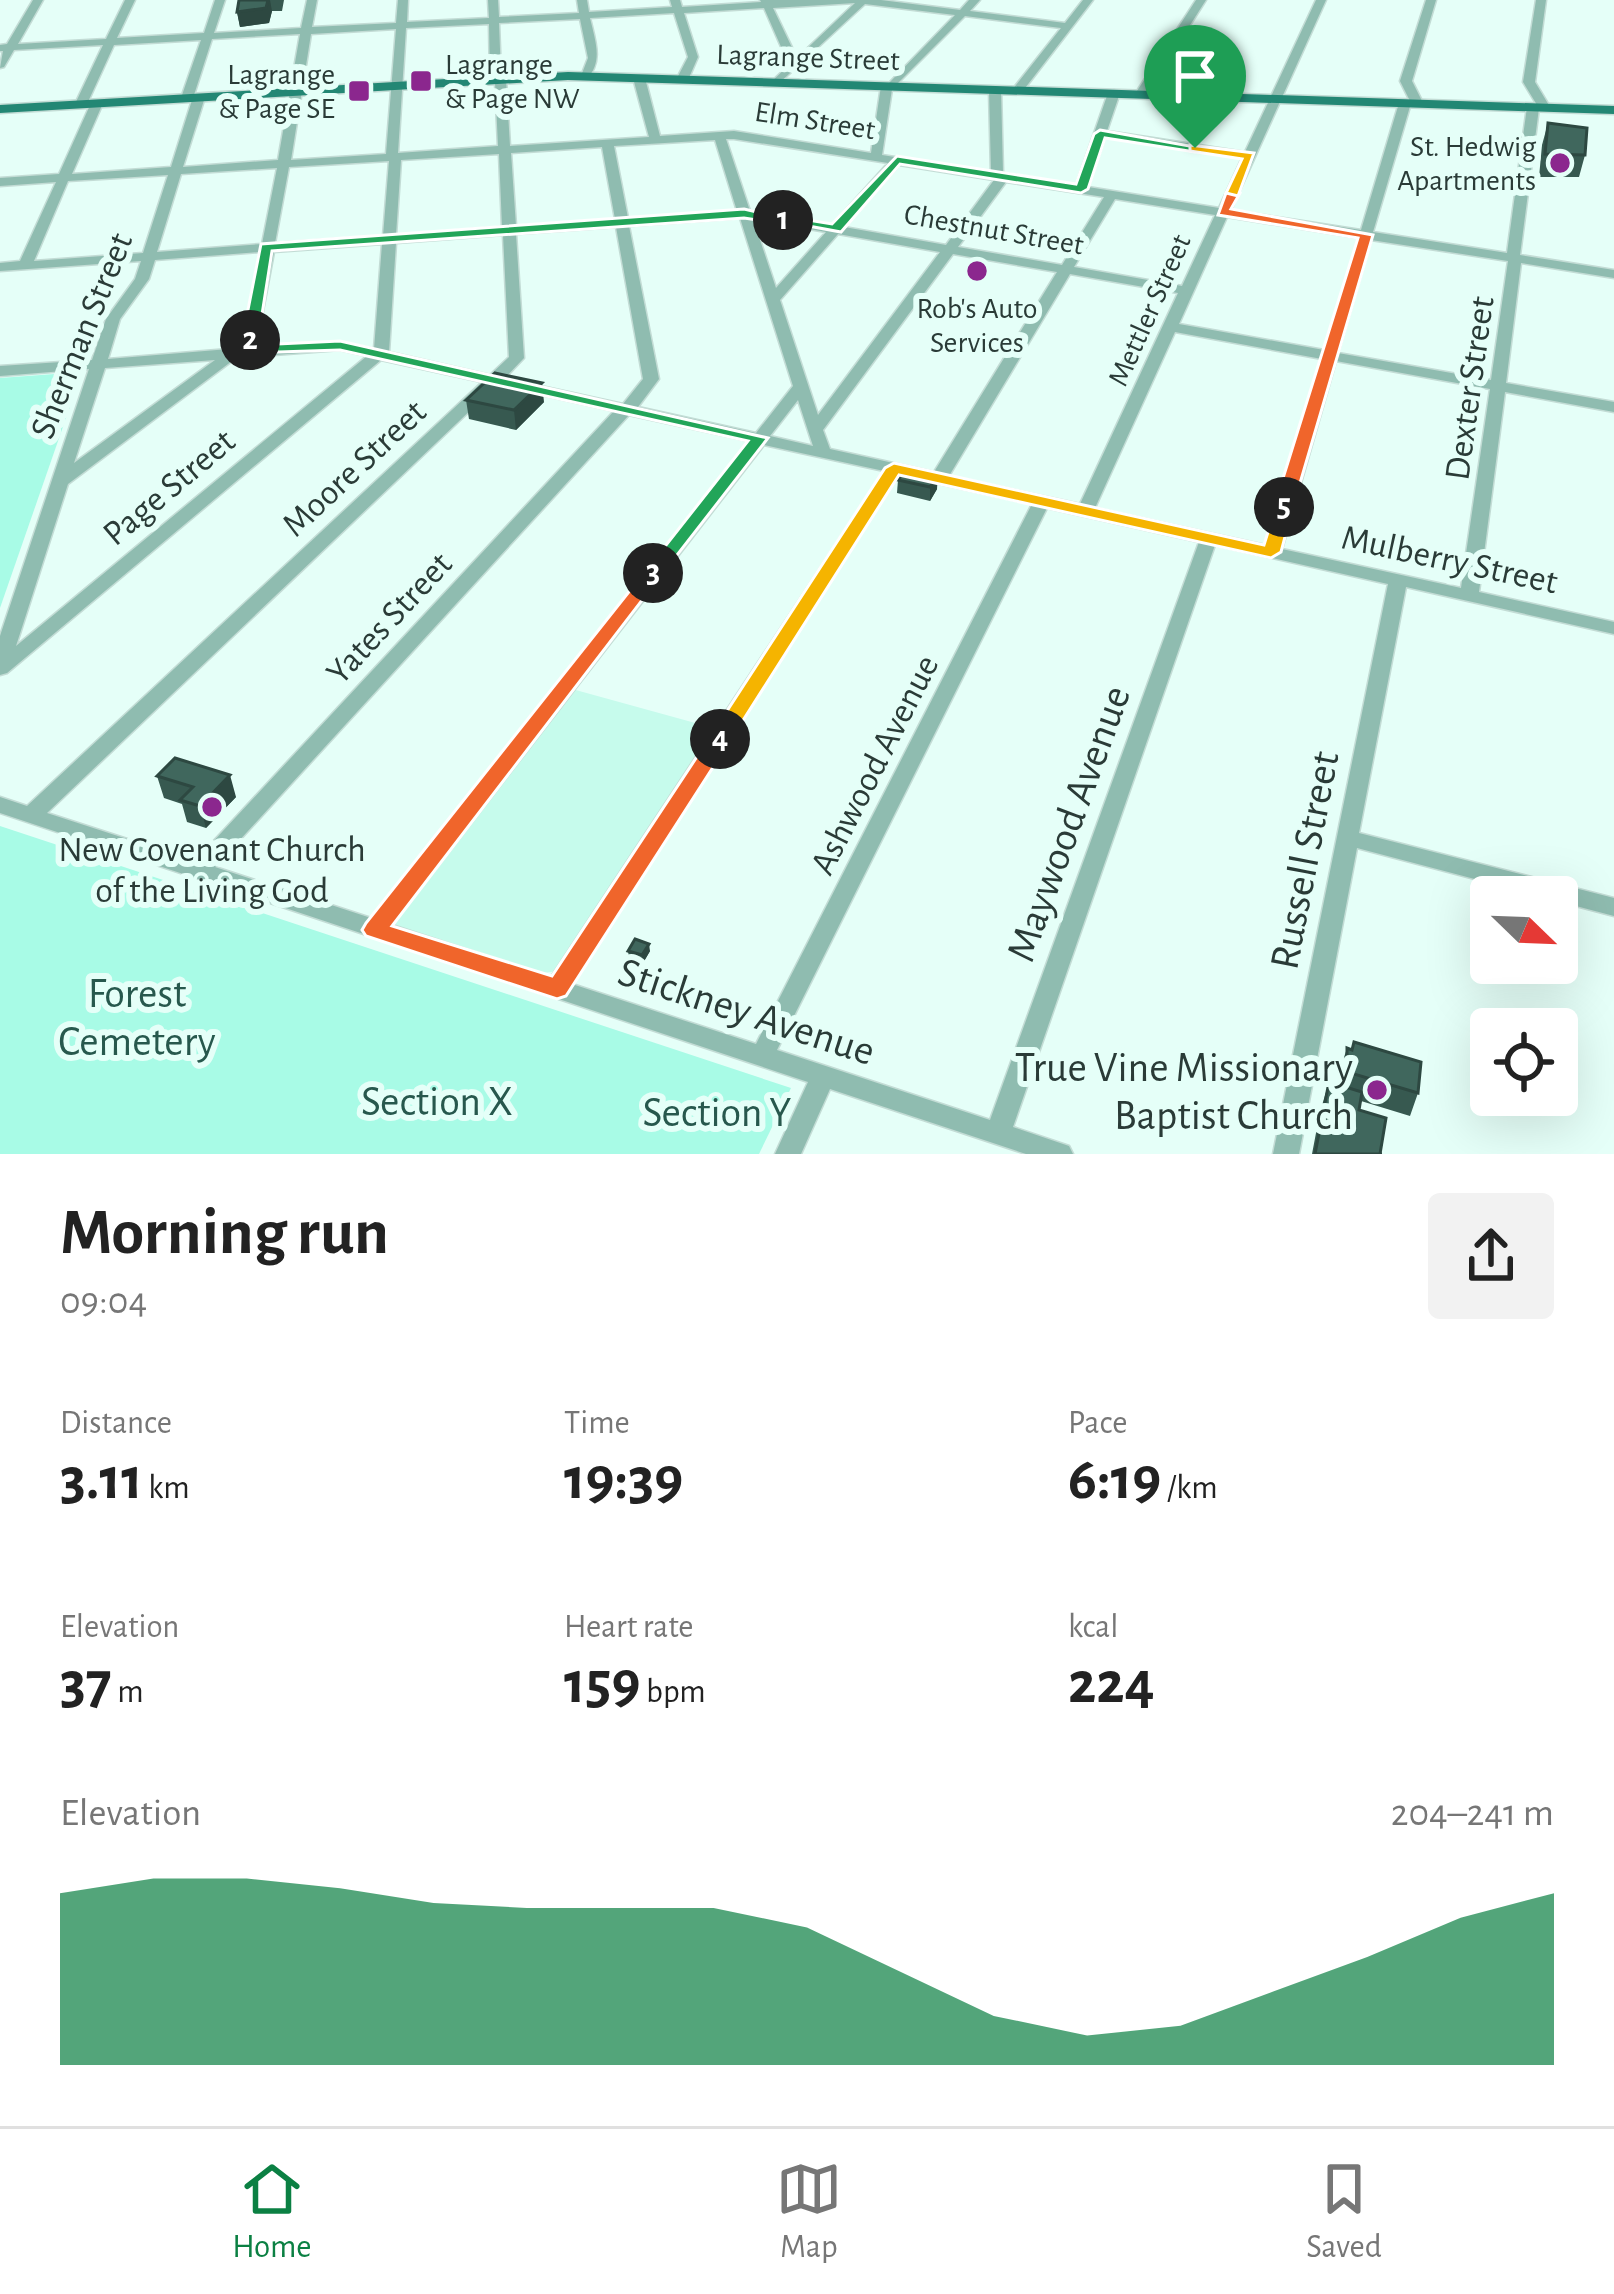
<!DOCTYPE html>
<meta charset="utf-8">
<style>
:root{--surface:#fff;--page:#f2f2f2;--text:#222;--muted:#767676;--line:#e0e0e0;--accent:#0b8043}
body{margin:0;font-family:"Alegreya Sans",sans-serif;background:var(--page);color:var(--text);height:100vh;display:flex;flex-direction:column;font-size:45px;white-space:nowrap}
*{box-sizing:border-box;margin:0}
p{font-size:39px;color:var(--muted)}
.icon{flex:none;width:66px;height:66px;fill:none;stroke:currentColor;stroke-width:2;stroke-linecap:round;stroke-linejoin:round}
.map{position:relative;height:1154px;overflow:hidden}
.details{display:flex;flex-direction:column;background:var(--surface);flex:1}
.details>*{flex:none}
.needle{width:78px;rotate:113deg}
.fabs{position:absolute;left:1470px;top:876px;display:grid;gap:24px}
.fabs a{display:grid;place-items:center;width:108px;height:108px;border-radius:12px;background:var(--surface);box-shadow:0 12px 48px #0002;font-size:60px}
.pin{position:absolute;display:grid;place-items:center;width:102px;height:102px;color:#fff;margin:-123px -51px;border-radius:50% 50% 50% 0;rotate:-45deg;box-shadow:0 0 12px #0007}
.pin .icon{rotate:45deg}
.km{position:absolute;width:60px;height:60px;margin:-30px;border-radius:50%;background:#222;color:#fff;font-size:33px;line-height:60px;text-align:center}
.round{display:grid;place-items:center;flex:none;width:126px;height:126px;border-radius:12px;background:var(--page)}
.summary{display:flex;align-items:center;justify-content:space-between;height:204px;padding:0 60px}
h1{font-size:66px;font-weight:600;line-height:90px}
.stats{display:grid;grid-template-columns:repeat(3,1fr);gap:18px;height:204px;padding:12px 60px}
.stats div{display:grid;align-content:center}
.stats b{font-size:60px;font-weight:600}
.stats small{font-size:33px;font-weight:400}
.stats p{font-size:33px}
.chart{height:336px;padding:24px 60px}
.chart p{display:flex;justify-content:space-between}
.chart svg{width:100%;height:216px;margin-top:12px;fill:var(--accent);opacity:.7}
.menu{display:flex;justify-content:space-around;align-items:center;height:168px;border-top:3px solid var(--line);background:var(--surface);font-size:33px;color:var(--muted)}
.menu a{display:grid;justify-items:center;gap:6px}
.menu .on{color:var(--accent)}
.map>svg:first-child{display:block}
.built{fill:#c6fbec}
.green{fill:#a8fbe6}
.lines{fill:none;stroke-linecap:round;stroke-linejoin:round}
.minor-casing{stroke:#c3dcd5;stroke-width:3}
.major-casing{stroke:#c3dcd5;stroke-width:3}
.minor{fill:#8fbcb0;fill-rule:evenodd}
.major{fill:#238774;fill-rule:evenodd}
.wall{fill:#375950}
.shaded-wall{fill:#2d4841}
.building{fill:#40675d;stroke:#2d4841;stroke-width:3}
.split-1{fill:#22a559;stroke:#fff;stroke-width:3}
.split-2{fill:#22a559;stroke:#fff;stroke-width:3}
.split-3{fill:#22a559;stroke:#fff;stroke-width:3}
.split-4{fill:#f0652b;stroke:#fff;stroke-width:3}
.split-5{fill:#f5b400;stroke:#fff;stroke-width:3}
.split-6{fill:#f0652b;stroke:#fff;stroke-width:3}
.split-7{fill:#f5b400;stroke:#fff;stroke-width:3}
.poi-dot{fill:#8b278e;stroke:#e5fff8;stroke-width:4.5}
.labels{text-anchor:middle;stroke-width:12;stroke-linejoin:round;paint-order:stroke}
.far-street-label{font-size:30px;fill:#2a3b37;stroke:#e5fff8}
.far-poi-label{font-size:30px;fill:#2a3b37;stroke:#e5fff8;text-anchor:end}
.street-label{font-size:36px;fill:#2a3b37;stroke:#e5fff8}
.poi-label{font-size:36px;fill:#2a3b37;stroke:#e5fff8}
.near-street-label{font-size:42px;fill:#2a3b37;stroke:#e5fff8}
.near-park-label{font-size:42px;fill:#27584d;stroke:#e5fff8}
.near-poi-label{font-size:42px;fill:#2a3b37;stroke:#e5fff8;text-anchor:end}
</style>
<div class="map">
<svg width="1614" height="1154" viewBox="0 0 1614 1154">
<rect width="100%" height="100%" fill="#e5fff8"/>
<!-- built -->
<polygon class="built" points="572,689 717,729 558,971 543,973 396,926 394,918"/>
<!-- green -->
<g class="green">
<polygon points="82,372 0,608 0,378"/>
<polygon points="0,826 791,1088 759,1154 0,1154"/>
</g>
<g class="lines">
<!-- minor casing -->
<g class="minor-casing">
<g id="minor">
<path d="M33 0H43L18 44 106 39 125 0H135L117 38 204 33 215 0H225L214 33 301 28 307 0H317L312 27 396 23 398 0H408L407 22 489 18 488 0H498L499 17 579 13 577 0H587L589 12 672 7 670 0H680L682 7 761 2 760 0H881L960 10 969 0H980L970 11 1065 23 1083 0H1093L1022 92 1018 93 1012 90 1061 28 965 16 892 89 882 155 991 172 989 90 995 87 1001 90 1003 173 1076 185 1108 93 1114 90 1120 93 1107 131 1245 152 1316 0H1326L1231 210 1361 230 1399 103 1405 100 1411 103 1373 232 1507 253 1527 107 1537 105 1523 82 1536 0H1546L1535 82 1550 107 1544 110 1539 108 1520 255 1614 270V278L1521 263 1506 383 1614 402V412L1505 392 1479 592 1614 622V634L1406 587 1359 833 1614 898V916L1557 901V897H1543L1357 848 1299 1154H1273L1388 584 1215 545 1013 1127 1069 1146 1073 1154H1026L830 1089 801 1154H775L808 1082 0 813V797L27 806 482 382 381 360 7 673 0 675V636L89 369 0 376V366L92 360 106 319 135 279 141 261 0 271V263L20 261 56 182 0 186V178L59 174 91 103 97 100 103 103 72 174 171 167 193 97 199 94 205 97 183 167 278 160 300 34 212 39 193 98 187 101 181 98 201 40 114 45 87 104 81 107 75 104 103 45 14 50 4 67 0 68 3 51H0V45L7 44ZM855 3 797 58 773 8ZM865 4 955 15 889 83 881 86 871 153 734 131 660 136 645 78 639 75 633 78 649 137 510 146 506 79 501 76 499 23 580 19 588 58 581 76 586 79C604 63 595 40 590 18L674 13 688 57 676 80 682 83 688 80 698 57 684 13 764 8 789 65 770 83 776 86ZM489 24 490 79 495 82 498 146 398 153 406 28ZM396 29 386 154 291 160 311 34ZM1105 137 1242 158 1219 208 1088 187ZM726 139H734L888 163 832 225 750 211ZM715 140 737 211 628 218 614 146ZM602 147 615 219 516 226 511 153ZM499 154 502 227 396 235 401 160ZM389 161 383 236 275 243 289 167ZM899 165 994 180 946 245 844 227ZM277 168 262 244 157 252 181 174ZM168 175 143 253 34 261 68 181ZM1006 182 1104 197 1062 265 958 247ZM1115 199 1215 215 1182 286 1074 267ZM1227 217 1359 238 1324 350 1179 324ZM740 218 793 386 756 433 638 407 659 379 629 226ZM753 219 826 232 776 288ZM616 227 643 379 623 404 505 378 524 358 516 234ZM838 234 940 252 818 415 780 300ZM503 235 509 357 490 375 389 352 396 243ZM1371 240 1508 261 1491 380 1338 353ZM382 244 374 349 340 342 256 348 274 252ZM260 252 241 348 108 359 120 319 149 279 155 260ZM953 254 1057 272 934 472 830 449 823 430ZM1070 274 1178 293 1080 504 949 476ZM1175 332 1322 359 1265 545 1095 508ZM340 350 367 356 16 646 68 484 236 358ZM215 360 74 463 105 368ZM1336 361 1490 389 1461 588 1282 549ZM497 385 614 411 195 861 47 813ZM798 400 813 446 770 436ZM629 415 749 441 371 918 215 867ZM764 445 884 471 551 977 392 925ZM898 475 1032 504 756 1044 572 984ZM1047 508 1199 542 990 1120 777 1050Z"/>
<polygon points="1196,0 1206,0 1145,96 1137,96 1135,94"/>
<polygon points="1426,0 1436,0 1412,81 1423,103 1417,106 1411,103 1400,81"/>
</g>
</g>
<!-- major casing -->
<g class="major-casing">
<polygon id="major" points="568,72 1614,106 1614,114 568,80 0,113 0,105"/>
</g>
<!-- minor -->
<use href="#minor" class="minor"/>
<!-- major -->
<use href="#major" class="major"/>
</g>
<!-- wall -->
<g class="wall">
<polygon points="239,0 284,0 282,11 272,11 269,23 240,27 237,12"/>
<polygon points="1548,123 1585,155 1579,177 1539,177 1542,145"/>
<polygon points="466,400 544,402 516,430 469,419"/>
<polygon points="898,480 937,489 930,501 897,493"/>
<polygon points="157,776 236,797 206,828 187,822 182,804 164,798"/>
<polygon points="628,951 650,951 643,963 629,958"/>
<polygon points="1354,1042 1418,1093 1410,1116 1361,1101 1359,1110 1382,1154 1312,1154 1320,1112 1329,1082 1340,1086 1340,1070 1347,1048 1351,1049"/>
</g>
<!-- shaded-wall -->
<g class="shaded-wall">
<polygon points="270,0 272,11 269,23 240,27 237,12"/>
<polygon points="542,383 544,402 516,430 514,410"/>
<polygon points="938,475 937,489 930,501 930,487"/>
<polygon points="230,775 236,797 206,828 200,806"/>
<polygon points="649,944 650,951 643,963 642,955"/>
</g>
<!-- building -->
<g class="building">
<polygon points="239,0 268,0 266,8 237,12"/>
<polygon points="1548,123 1587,128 1585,155 1545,154"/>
<polygon points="495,373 542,383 514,410 466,400"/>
<polygon points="906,468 938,475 930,487 898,480"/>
<polygon points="175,758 230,775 200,806 180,800 193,787 157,776"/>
<polygon points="635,939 649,944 642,955 628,951"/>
<polygon points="1354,1042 1421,1062 1418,1093 1347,1072 1347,1048 1352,1050"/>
<polygon points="1329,1082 1362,1092 1359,1110 1386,1118 1380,1154 1382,1154 1315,1154"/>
</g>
<!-- split-1 -->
<polygon class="split-1" points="1100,130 1201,148 1195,152 1105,138 1088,189 1081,193 900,164 841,232 776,220 783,216 832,224 897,156 1076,184 1094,134"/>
<!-- split-2 -->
<polygon class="split-2" points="744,209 790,220 783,224 744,218 272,251 258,340 250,345 242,340 261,244"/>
<!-- split-3 -->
<polygon class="split-3" points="250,335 257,345 340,341 768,438 660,577 653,579 644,573 748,441 340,350 242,353 242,340"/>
<!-- split-4 -->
<polygon class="split-4" points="647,569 663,573 392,926 552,976 712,734 728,734 728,744 566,996 557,999 366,936 362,930 366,923"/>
<!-- split-5 -->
<polygon class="split-5" points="894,463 1264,545 1277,503 1293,507 1281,552 1271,558 899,475 728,744 712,744 712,734 885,468"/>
<!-- split-6 -->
<polygon class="split-6" points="1233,189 1240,193 1231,209 1373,235 1293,507 1284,513 1274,507 1358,238 1218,215 1226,193"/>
<!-- split-7 -->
<polygon class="split-7" points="1190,145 1254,153 1238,196 1226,193 1242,159 1190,151"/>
<!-- markers -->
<g class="poi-dot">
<rect x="409" y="69" width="24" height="24" rx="6"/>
<rect x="347" y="79" width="24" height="24" rx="6"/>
<circle cx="1560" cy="163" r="12"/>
<circle cx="977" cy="271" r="12"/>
<circle cx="212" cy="807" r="12"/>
<circle cx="1377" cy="1090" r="12"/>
</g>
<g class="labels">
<!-- far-street labels -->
<g class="far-street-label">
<text transform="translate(808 57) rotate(2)" y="10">Lagrange Street</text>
<text transform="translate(815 120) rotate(9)" y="10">Elm Street</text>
<text transform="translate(994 229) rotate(10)" y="10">Chestnut Street</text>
<text transform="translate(1149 310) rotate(-66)" y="10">Mettler Street</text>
</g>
<!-- far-poi labels -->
<g class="far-poi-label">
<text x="445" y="74" text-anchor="start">Lagrange<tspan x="445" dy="34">&amp; Page NW</tspan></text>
<text x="335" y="84">Lagrange<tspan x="335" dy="34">&amp; Page SE</tspan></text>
<text x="1536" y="156">St. Hedwig<tspan x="1536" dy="34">Apartments</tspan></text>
<text x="977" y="318" text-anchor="middle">Rob's Auto<tspan x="977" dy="34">Services</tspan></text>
</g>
<!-- street labels -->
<g class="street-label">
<text transform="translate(80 335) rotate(-68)" y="13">Sherman Street</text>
<text transform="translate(1468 388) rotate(-82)" y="13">Dexter Street</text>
<text transform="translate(353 467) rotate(-43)" y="13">Moore Street</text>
<text transform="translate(168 486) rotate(-40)" y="13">Page Street</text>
<text transform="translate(1450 558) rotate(12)" y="13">Mulberry Street</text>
<text transform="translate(388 617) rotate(-47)" y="13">Yates Street</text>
<text transform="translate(873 764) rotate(-63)" y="13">Ashwood Avenue</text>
</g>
<!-- poi labels -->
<g class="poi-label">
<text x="212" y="861">New Covenant Church<tspan x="212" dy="41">of the Living God</tspan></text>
</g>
<!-- near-street labels -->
<g class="near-street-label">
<text transform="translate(1067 823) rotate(-70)" y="15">Maywood Avenue</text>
<text transform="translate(1303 860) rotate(-79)" y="15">Russell Street</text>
<text transform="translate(747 1010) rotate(18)" y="15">Stickney Avenue</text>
</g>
<!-- near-park labels -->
<g class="near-park-label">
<text x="137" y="1007">Forest<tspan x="137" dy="48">Cemetery</tspan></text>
<text x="437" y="1115">Section X</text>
<text x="717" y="1126">Section Y</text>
</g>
<!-- near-poi labels -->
<g class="near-poi-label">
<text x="1353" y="1081">True Vine Missionary<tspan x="1353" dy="48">Baptist Church</tspan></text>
</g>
</g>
</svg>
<div class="fabs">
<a><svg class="needle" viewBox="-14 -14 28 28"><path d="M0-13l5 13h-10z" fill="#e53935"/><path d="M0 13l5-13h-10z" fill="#767676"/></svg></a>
<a><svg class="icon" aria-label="locate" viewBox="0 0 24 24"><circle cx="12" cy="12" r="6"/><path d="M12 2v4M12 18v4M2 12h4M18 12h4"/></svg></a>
</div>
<div class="pin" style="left:1195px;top:148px;background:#1e9e55"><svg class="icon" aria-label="arrive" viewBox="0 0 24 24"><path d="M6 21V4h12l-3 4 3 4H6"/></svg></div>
<b class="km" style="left:783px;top:220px">1</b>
<b class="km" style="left:250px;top:340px">2</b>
<b class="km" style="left:653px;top:573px">3</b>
<b class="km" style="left:720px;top:739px">4</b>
<b class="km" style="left:1284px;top:507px">5</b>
</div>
<section class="details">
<div class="summary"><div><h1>Morning run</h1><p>09:04</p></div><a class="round"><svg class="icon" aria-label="share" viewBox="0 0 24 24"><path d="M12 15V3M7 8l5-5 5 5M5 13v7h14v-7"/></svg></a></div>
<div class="stats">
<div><p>Distance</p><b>3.11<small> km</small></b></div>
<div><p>Time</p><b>19:39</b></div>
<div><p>Pace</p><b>6:19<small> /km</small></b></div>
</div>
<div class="stats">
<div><p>Elevation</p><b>37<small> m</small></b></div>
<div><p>Heart rate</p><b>159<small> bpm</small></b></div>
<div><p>kcal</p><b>224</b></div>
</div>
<div class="chart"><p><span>Elevation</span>204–241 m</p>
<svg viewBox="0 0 160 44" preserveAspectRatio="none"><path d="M0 44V9L10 6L20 6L30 8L40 11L50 12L60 12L70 12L80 16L90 25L100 34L110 38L120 36L130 29L140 22L150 14L160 9V44z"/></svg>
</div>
</section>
<nav class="menu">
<a class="on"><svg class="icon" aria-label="home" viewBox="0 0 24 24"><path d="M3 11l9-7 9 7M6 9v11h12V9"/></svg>Home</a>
<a><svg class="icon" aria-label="map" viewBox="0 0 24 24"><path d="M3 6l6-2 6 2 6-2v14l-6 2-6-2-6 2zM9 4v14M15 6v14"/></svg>Map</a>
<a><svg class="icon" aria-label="saved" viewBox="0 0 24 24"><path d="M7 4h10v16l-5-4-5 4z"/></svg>Saved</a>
</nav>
